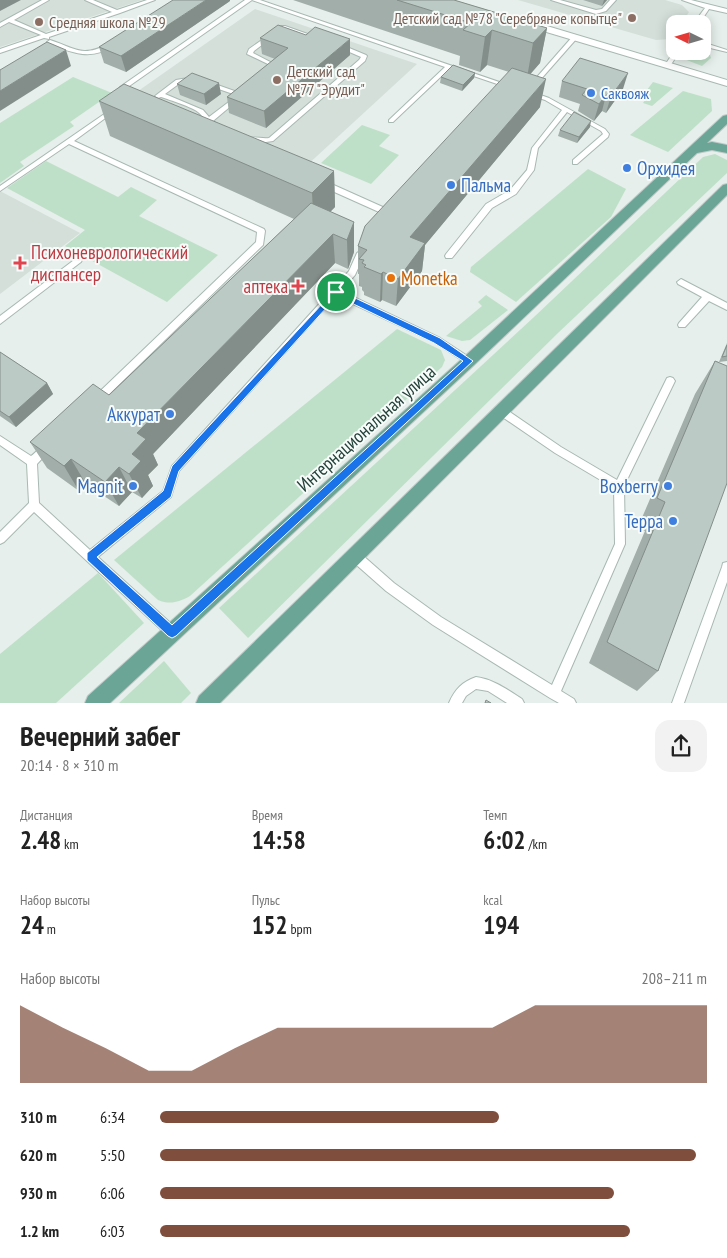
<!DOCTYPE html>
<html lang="ru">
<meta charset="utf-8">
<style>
:root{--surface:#fff;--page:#f2f2f2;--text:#222;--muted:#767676;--accent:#804e3d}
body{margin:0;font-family:"PT Sans Narrow",sans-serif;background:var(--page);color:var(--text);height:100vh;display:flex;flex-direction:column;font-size:19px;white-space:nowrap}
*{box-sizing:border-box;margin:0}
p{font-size:16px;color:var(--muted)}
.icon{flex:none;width:28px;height:28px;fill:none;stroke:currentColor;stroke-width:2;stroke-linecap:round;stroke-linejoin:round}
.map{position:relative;height:703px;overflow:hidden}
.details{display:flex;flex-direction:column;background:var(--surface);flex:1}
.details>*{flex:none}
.needle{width:32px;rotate:275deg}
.fabs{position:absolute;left:666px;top:15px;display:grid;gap:10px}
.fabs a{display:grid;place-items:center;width:45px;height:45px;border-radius:10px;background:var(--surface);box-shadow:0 2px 12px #0003;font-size:25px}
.pin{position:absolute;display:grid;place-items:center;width:42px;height:42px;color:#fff;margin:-21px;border:2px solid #fff;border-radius:50%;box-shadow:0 1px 5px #0007}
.round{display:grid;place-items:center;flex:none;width:52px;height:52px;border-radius:15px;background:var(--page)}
.headline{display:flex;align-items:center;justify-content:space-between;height:85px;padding:0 20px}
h1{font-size:28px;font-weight:800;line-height:38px}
.metrics{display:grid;grid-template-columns:repeat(3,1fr);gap:8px;height:85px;padding:5px 20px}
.metrics div{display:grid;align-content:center}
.metrics b{font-size:25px;font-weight:800}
.metrics small{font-size:14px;font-weight:400}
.metrics p{font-size:14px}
.chart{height:140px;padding:10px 20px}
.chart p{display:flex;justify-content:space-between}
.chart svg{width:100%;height:90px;margin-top:5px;fill:var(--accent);opacity:.7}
ul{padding:0 20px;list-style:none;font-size:16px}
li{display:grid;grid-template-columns:80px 60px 1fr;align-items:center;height:38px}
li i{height:12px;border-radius:6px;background:var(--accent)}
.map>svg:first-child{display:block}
.built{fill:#d4dfda}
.green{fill:#bfe0c8}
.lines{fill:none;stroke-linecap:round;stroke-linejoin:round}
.service-casing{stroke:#a8b8b2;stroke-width:2}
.tertiary-casing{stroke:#a8b8b2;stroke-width:2}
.primary-casing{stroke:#c2cac8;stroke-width:2}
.service{fill:#fff;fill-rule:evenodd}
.tertiary{fill:#fff;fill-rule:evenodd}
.primary{fill:#6aa596;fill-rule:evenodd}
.wall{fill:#a1aea9}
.shaded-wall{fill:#838d89}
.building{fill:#bbcac4;stroke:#838d89}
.route{fill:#1a73e8;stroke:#fff;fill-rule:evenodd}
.education-dot{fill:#8d6e63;stroke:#f7fbf9;stroke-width:2}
.shop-dot{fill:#3f7fe0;stroke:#f7fbf9;stroke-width:2}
.health-dot{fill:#e0444e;stroke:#f7fbf9;stroke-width:2}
.food-dot{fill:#e8710a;stroke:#f7fbf9;stroke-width:2}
.labels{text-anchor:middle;stroke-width:4;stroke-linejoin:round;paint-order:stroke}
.far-education-label{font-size:16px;fill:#785e54;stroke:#f7fbf9;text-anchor:start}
.far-shop-label{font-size:16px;fill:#366cbe;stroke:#f7fbf9;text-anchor:start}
.shop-label{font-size:19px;fill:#366cbe;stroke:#f7fbf9;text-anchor:end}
.health-label{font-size:19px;fill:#be3a42;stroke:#f7fbf9;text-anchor:start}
.food-label{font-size:19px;fill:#c56008;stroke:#f7fbf9;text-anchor:start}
.street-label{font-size:19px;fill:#24423a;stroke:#f7fbf9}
</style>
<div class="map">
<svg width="727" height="703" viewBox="0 0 727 703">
<rect width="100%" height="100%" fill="#e6efeb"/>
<!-- built -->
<g class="built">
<polygon points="0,0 142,0 0,47"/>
<polygon points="518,0 665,0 682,5 689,12 681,24 675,24 675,32 670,39 656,40"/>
<polygon points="255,9 417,64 304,168 131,96"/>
<polygon points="0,191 80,233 0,294"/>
</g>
<!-- green -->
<g class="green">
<polygon points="685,51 696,51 710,55 711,58 702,66 684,59 682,55"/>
<polygon points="73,77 112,93 70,122 74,126 20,162 24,166 0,183 0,123"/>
<polygon points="653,82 673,88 652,106 643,103 645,100 643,95"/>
<polygon points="683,91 711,99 712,111 668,152 630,135"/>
<polygon points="362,125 390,135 379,146 399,155 371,184 321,163"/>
<polygon points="715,154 727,160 727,173 558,333 248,638 219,608 534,317 703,157"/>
<polygon points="46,161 118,197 131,187 157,200 139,216 218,255 167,302 65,246 85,230 7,188"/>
<polygon points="588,169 626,189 611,217 516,302 470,272 471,267"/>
<polygon points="486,295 508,310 470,340 462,341 446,336 482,306 478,302"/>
<path d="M397 329 441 350 445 360 442 367 190 596C179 602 170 605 158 600L114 560Z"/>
<polygon points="98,573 144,623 56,703 0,703 0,654"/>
<polygon points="164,661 191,693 181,703 119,703"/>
</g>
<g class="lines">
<!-- service casing -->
<g class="service-casing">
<g id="service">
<polygon points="42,0 49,0 14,20 46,34 112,12 85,0 93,0 117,10 147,0 155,0 120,13 49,37 49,39 44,38 0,53 0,49 41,35 9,22 0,27 0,23"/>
<polygon points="245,0 252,0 125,89 123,94 119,94 118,93 120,87"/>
<polygon points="252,0 260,0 511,86 506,87 450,68 393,122 389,122 389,120 445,67"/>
<polygon points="551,0 560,0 596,10 602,9 610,0 616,0 606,11 596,14"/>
<polygon points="682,0 691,0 727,9 727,13 709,9 699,24 693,24 705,8"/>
<polygon points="281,26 285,26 319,38 314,39 281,28"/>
<polygon points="269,35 272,37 271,38 254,51 253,53 276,65 277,66 273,72 271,73 268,71 271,66 270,65 247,54 249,49"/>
<polygon points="573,36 578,37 534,87 530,87 530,85"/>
<path d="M50 40C75 48 82 58 108 44L113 45C92 62 70 52 48 43L47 42Z"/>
<polygon points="702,42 727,50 727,52 702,46"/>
<path d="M338 45H342L366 55 367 56 365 61 273 141 259 143 249 140V138C255 136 262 139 269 138L359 60 361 57 338 47Z"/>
<polygon points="675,50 675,51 680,51 670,66 666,66 665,65"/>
<path d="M194 77 196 78V80L180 83 165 94 203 110 209 117 234 98H238V100L213 121 216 123V125C205 126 206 118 198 112 192 107 170 100 161 97L158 98 155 96 176 80Z"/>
<polygon points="209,82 243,94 244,95 241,97 239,96 207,85 207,83"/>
<polygon points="532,92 549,98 605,129 609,134 608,137 577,164 573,164 573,160 603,134 601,131 567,112 538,148 534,170 516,194 492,208 452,258 446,258 445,256 446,254 486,204 510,190 527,170 532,148 562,110 545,100 530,95 529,94"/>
<polygon points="113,108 115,109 115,111 74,141 264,229 265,231 263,245 100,403 97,404 94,403 92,400 94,397 256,242 257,232 69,144 0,191 0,186"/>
<polygon points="321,182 327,182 385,208 386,210 385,212 379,212 321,186"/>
<path d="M361 250 365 253 355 275 341 291 440 338 472 359 473 361 472 363H466L434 342 336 296 179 471 171 497 98 557 176 628 178 632 176 636 172 638 168 636 34 512 4 542 0 544V532L29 503 27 464 0 445V436L31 456C37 452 42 443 49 446L51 449 37 464 39 503 90 550 163 491 172 466 349 271 357 253Z"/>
<polygon points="78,257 82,260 81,262 0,324 0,316"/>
<polygon points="681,279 727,303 727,310 709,301 685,327 679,327 678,325 679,323 702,297 678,284 677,282"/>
<polygon points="670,377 673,378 675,381 624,486 625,544 561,691 574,699 576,703 559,703 550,698 433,625 386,591 352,561 351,557 352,553 356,552 360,553 394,583 441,617 552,685 615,544 614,488 555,453 498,414 496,411 498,408 501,407 504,408 561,447 617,480 667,378"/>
<polygon points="727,562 727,582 684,703 672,703 722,567 723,563"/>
<path d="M476 677C493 679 508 690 522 699L524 703H507L488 691 476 689 466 696 462 703H449C455 689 462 682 476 677Z"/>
</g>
</g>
<!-- tertiary casing -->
<g class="tertiary-casing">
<polygon id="tertiary" points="527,20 727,80 727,86 523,25 522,23"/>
</g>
<!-- primary casing -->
<g class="primary-casing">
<g id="primary">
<polygon points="727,115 727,124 707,143 712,142 727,145 727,153 712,150 697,153 474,365 110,703 85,703 88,696 464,357 723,116"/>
<polygon points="727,184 727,195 220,703 196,703 199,696 723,185"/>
</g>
</g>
<!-- service -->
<use href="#service" class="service"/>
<!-- tertiary -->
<use href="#tertiary" class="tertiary"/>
<!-- primary -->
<use href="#primary" class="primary"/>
</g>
<!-- wall -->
<g class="wall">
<polygon points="293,0 454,0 547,28 540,63 530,74 540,107 425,245 422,271 396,306 382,300 380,302 364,295 364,292 362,290 362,287 359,286 359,274 358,274 358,246 509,72 487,65 480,72 459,65 460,56"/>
<polygon points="583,0 607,0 602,6"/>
<polygon points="230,1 126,72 104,63 99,47"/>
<polygon points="260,38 350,55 266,128 229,113 227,97 275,59 262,54"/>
<polygon points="475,73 474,78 462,91 440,83 441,77"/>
<polygon points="562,81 623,89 606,113 602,111 594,121 578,111 580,104 559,97"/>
<polygon points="177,84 221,94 206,105 180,95"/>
<polygon points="99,101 334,171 335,207 330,212 354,222 354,252 348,269 335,263 153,454 158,465 148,475 153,486 142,498 132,492 119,506 86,484 79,491 47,468 30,442 109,395 294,219 110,136"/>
<polygon points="590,127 577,143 558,136 560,130"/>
<polygon points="727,343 727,361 719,362 658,671 637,691 589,663 645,531 638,527 695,394 715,361 719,362"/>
<polygon points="0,352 47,383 53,394 16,427 0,416"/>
</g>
<!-- shaded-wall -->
<g class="shaded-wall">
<polygon points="0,0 21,0 0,11"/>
<polygon points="206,0 230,0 230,1 126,72 121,56"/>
<polygon points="604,0 607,0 602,6"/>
<polygon points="547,28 540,63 527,78 533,43"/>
<polygon points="492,30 487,65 480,72 485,37"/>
<polygon points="350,39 350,55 266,128 264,111"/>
<polygon points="66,50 71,66 0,111 0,91"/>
<polygon points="475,73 474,78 462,91 463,85"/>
<polygon points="628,73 623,89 606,113 611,96"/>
<polygon points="546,79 540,107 425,245 422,271 396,306 398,279 410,237"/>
<polygon points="219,83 221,94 206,105 204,94"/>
<polygon points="606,95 602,111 594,121 599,104"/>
<polygon points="591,121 590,127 577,143 579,137"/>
<polygon points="334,171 335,207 314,228 312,193"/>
<polygon points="354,222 354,252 348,269 347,240"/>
<polygon points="333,234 335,263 153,454 158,465 148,475 153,486 142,498 129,474 132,454 137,433"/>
<polygon points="383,272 382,300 380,302 381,274"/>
<polygon points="47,383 53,394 16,427 9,417"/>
<polygon points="71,459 86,484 79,491 64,466"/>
<polygon points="119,467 132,492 119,506 105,482"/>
</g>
<!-- building -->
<g class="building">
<polygon points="173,0 206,0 121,56 99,47"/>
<polygon points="397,0 454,0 547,28 533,43 492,30 485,37 463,30 471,23"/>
<polygon points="278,25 306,35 315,27 350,39 264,111 227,97 288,48 260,38"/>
<polygon points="47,42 66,50 0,91 0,70"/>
<polygon points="580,58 628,73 611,96 606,95 599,104 582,95 587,89 562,81"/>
<polygon points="453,65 475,73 463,85 441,77"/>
<polygon points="512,68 546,79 410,237 425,243 398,279 383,272 381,274 364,267 366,265 362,263 364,260 359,259 367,250 358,246 365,226"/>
<polygon points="192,73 219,83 204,94 177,84"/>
<polygon points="124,84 334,171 312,193 99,101"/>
<polygon points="574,112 591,121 579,137 560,130"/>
<polygon points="311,203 354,222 347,240 333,234 137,433 146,439 132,454 141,461 129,474 119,467 105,482 71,459 64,466 30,442 93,384 109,395"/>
<polygon points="727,345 727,356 722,357"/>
<polygon points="0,352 47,383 9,417 0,411"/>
<polygon points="715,361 727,366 727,483 658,671 607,642 665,502 657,498"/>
<polygon points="486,700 491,703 485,703"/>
</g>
<!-- route -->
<path class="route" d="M336 289 440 338 473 361 176 636 172 638 168 636 87 560V553L163 491 172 466ZM337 296 434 343 463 361 172 625 97 557 171 497 179 471Z"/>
<!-- markers -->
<g class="education-dot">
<circle cx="632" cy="18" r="5"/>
<circle cx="39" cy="22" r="5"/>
<circle cx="277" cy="80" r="5"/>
</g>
<g class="shop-dot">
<circle cx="591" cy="93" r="5"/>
<circle cx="627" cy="168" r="5"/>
<circle cx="451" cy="185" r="5"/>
<circle cx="170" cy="414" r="5"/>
<circle cx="133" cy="486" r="5"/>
<circle cx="668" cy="486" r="5"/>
<circle cx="673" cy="521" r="5"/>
</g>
<g class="health-dot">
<path d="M17.5 255.5h5v5h5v5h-5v5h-5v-5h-5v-5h5z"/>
<path d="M295.5 278.5h5v5h5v5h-5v5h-5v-5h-5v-5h5z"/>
</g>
<circle class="food-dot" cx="391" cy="278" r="5"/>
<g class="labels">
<!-- far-education labels -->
<g class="far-education-label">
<text x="622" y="24" text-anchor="end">Детский сад №78 "Серебряное копытце"</text>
<text x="49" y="28">Средняя школа №29</text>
<text x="287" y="77">Детский сад<tspan x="287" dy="18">№77 "Эрудит"</tspan></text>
</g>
<!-- far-shop labels -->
<g class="far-shop-label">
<text x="601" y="99">Саквояж</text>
</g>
<!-- shop labels -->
<g class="shop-label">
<text x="637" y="175" text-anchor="start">Орхидея</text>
<text x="461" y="192" text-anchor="start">Пальма</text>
<text x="160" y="421">Аккурат</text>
<text x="123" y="493">Magnit</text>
<text x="658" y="493">Boxberry</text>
<text x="663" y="528">Терра</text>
</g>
<!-- health labels -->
<g class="health-label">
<text x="31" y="259">Психоневрологический<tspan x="31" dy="22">диспансер</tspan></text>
<text x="288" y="293" text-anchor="end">аптека</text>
</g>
<!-- food labels -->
<g class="food-label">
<text x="401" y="285">Monetka</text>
</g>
<!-- street labels -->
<g class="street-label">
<text transform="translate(366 428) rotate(-42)" y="7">Интернациональная улица</text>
</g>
</g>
</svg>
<div class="fabs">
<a><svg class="needle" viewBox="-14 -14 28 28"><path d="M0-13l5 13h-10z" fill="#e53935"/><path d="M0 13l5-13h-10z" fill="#767676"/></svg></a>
</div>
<div class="pin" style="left:336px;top:292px;background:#1e9e55"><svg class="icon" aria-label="arrive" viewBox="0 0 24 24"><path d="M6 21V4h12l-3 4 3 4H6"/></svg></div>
</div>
<section class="details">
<div class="headline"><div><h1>Вечерний забег</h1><p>20:14 · 8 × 310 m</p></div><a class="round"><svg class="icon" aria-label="share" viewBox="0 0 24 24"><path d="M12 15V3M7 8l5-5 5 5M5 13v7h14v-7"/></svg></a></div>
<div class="metrics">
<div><p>Дистанция</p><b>2.48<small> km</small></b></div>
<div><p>Время</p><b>14:58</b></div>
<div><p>Темп</p><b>6:02<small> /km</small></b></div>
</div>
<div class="metrics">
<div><p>Набор высоты</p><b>24<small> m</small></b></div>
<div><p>Пульс</p><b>152<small> bpm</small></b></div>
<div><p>kcal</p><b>194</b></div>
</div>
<div class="chart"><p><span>Набор высоты</span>208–211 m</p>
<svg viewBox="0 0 160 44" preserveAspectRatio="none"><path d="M0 44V6L10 17L20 27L30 38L40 38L50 27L60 17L70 17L80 17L90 17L100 17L110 17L120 6L130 6L140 6L150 6L160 6V44z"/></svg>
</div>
<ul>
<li><b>310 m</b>6:34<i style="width:62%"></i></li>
<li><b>620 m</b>5:50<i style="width:98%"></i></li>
<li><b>930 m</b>6:06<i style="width:83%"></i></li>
<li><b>1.2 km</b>6:03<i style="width:86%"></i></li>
</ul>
</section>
